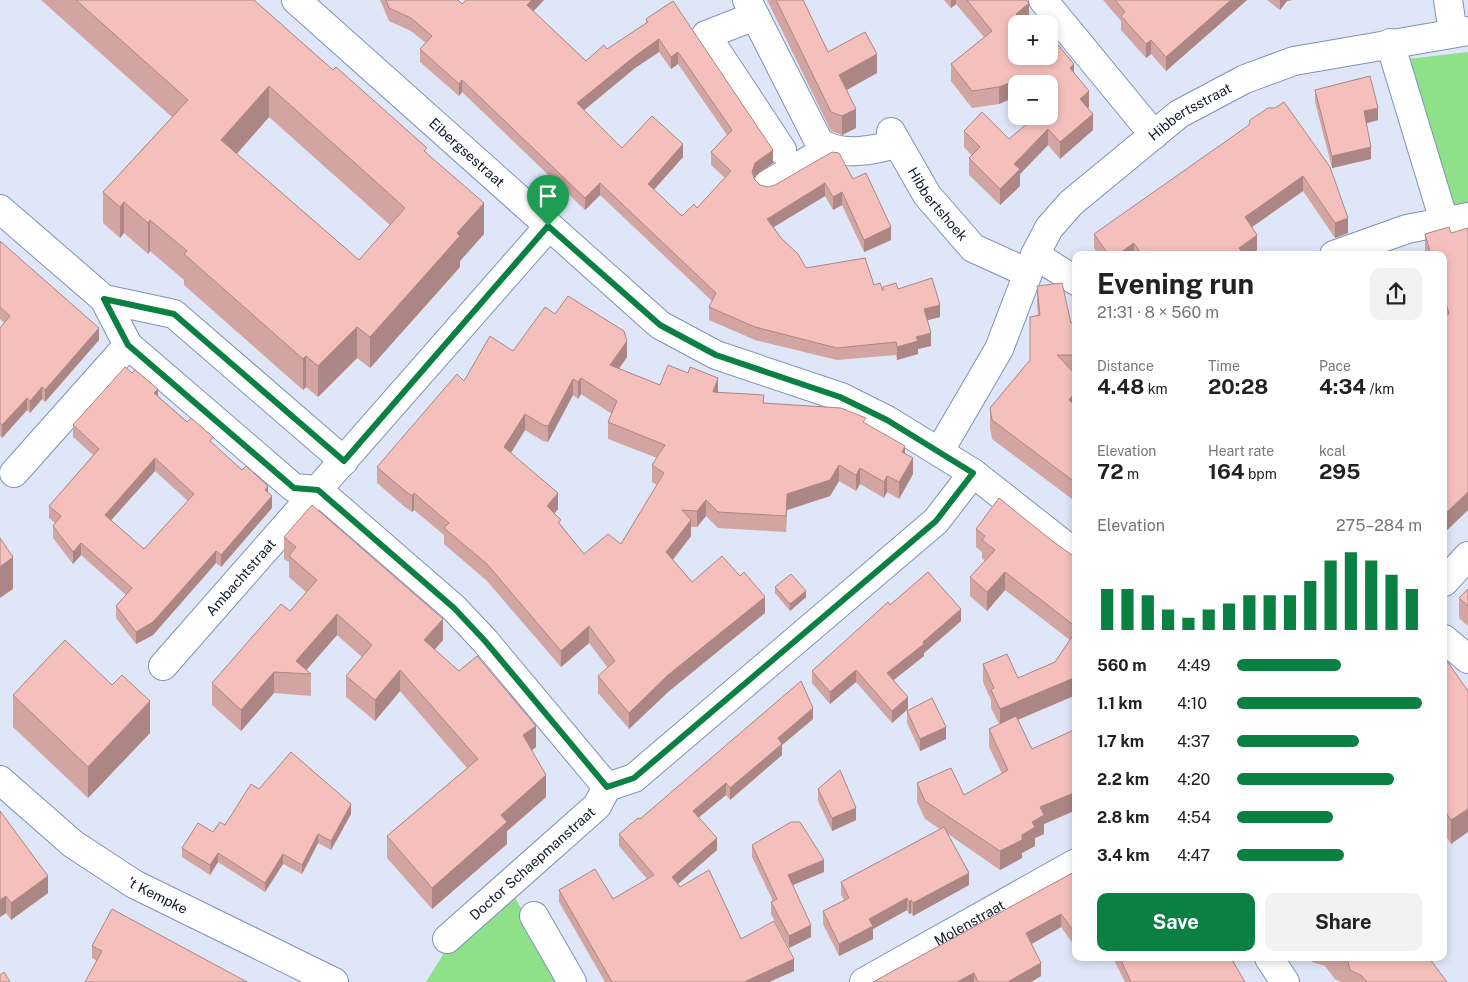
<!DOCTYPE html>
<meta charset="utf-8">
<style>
:root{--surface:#fff;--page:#f2f2f2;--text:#222;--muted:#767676;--accent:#0b8043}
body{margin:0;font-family:"Public Sans",sans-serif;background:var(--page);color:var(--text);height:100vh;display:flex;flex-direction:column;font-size:19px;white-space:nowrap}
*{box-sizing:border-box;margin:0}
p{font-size:16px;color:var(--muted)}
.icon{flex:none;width:28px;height:28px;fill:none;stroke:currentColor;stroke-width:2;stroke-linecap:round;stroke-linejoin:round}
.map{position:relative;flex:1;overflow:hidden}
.side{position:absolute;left:1072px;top:251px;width:375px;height:710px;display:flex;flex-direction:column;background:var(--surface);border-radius:10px;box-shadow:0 2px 8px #0003}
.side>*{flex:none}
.tools{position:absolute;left:1008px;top:15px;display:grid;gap:10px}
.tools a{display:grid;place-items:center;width:50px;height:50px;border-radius:10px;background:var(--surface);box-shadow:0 2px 8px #0003;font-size:25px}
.pin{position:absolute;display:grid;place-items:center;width:42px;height:42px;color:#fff;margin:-51px -21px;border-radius:50% 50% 50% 0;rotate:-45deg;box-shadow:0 0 5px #0007}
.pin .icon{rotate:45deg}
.round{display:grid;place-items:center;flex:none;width:52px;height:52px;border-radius:10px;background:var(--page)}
.headline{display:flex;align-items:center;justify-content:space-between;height:85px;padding:0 25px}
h1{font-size:28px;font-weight:700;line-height:38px}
.stats{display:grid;grid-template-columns:repeat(3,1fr);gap:8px;height:85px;padding:5px 25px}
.stats div{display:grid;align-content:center}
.stats b{font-size:21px;font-weight:700}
.stats small{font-size:14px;font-weight:400}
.stats p{font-size:14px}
.chart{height:140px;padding:10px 25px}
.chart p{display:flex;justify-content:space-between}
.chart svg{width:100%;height:90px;margin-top:5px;stroke:var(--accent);stroke-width:6}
.action{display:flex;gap:10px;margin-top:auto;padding:10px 25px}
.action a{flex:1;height:58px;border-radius:10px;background:var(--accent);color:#fff;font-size:20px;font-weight:700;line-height:58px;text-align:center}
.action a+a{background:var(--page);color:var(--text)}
ul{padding:0 25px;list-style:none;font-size:16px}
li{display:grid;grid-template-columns:80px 60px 1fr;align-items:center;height:38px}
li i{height:12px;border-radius:6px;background:var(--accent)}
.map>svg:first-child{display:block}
.green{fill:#8ee188}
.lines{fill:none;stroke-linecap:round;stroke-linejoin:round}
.minor-casing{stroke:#7e93b8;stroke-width:30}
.major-casing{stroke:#7e93b8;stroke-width:30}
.minor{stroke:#fff;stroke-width:28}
.major{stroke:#fff;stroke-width:28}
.wall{fill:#d3a5a2;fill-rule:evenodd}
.shaded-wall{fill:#ac8684}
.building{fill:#f5c0bc;stroke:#ac8684;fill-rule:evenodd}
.route-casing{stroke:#fff;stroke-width:10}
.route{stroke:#0b8043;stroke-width:6}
.labels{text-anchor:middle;stroke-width:4.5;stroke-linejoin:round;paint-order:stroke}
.street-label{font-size:14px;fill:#111826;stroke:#dee6f7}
</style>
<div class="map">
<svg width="1468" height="982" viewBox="0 0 1468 982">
<rect width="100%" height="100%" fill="#dee6f7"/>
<!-- green -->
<g class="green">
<polygon points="1468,52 1468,210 1453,215 1408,59"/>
<polygon points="512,892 532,928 573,982 426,982 451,942"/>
</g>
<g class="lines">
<!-- minor casing -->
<g class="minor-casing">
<g id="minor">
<path d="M747 0 819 142C840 157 874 151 897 143"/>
<polyline points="1043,0 1154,135"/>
<polyline points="1448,0 1453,33"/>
<polyline points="755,16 706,35 782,150"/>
<polyline points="1390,43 1444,221"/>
<path id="s1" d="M891 132 927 195 973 248 1028 273"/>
<polyline points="768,184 828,149"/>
<polyline points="0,209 104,299 128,345 294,488 318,490 454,608 485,641 607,787"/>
<polyline points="1035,255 1076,281"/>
<polyline points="1334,255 1407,229 1468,217"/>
<polyline points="104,299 174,314 344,461"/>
<path id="s2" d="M939 452 999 349 1035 255 1049 228 1071 203 1179 114 1245 79 1294 61 1468 31"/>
<polyline points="14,473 128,345"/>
<polyline points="1444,582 1468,556"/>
<polyline points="1444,639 1468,659"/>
<path id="s3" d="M163 666 549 226"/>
<path id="s4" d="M0 780 73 844 134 884 334 982"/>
<polyline points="534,916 572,982"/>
<path id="s5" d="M447 939 597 806 607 787 634 778 936 521 973 473"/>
<path id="s6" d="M864 982 1076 863"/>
</g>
</g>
<!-- major casing -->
<g class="major-casing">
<g id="major">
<path id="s7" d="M296 0 660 325 716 355 841 397 887 420 973 473 1076 554"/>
<polyline points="1269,958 1285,982"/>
</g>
</g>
<!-- minor -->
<use href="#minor" class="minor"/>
<!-- major -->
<use href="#major" class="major"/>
</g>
<!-- wall -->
<g class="wall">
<path d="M41 0H254L427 153 484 234 460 261V267L370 368 357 358 318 397 306 387 303 390 184 285V280L150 251 148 254 124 233 120 238 103 223V192L172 117ZM269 117 390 225 359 260 237 154Z"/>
<path d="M380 0H458L462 4 533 11 586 61 607 49 646 23V19L673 1 773 163 755 176V180L760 185 768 187 853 179 891 240 864 252 842 205 833 210 825 196 774 227 781 238 806 268 874 285 883 291 898 289 940 317 928 320 931 346 918 349V354L897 360 896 355 837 360 755 340 709 320V307L712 301 600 195 585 210 462 92 459 96 420 62V49L426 43 411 31 389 21ZM659 52 671 69 678 64 727 135 711 152V165L725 178 697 208 682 216 654 190 683 157 622 148 584 110 635 68Z"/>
<polygon points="767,0 803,0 828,52 877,73 847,90 856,128 842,135 831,131"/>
<polygon points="944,0 1026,0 1029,20 1024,24 1016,56 1074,73 1089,107 1088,108 1093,130 1060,159 1048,145 1020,174 1020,186 1000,205 969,175 969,158 972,156 964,147 964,131 1009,139 1034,118 1033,116 1049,116 1049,84 1016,84 1016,97 999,104 972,108 951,81 951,64 984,37 956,4 951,8"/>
<polygon points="1103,0 1247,0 1166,71 1151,54 1146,58 1121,30 1121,21"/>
<polygon points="1267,0 1292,0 1287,1 1280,10"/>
<polygon points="1315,90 1378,120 1366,123 1371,159 1332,168 1315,102"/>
<polygon points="1330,167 1348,233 1335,238 1303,191 1252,227 1257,250 1250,255 1098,255 1094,248 1094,234"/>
<polygon points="1468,228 1468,510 1444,533 1444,255 1426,255 1425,251 1425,234 1451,233"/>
<polygon points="0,241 99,340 45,402 42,399 30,413 27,410 2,438 0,436 0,328 4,323 0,319"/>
<polygon points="1037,286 1071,323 1076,319 1076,371 1074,373 1076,375 1076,502 992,439 990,428 990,408 1030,360 1038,315 1037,305"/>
<path d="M555 314 627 357 619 369 660 385 718 392 764 403 866 424 905 453 913 474 899 499 887 492 884 498 860 484 856 491 839 481 830 496 787 510 786 532 718 528 706 516 697 527H691V536L673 560 692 582 765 613 668 692 629 729 598 693V676L608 668 589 643 561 667 487 581 444 544V535L414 510 412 512 405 507 377 483V467L464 381 513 351ZM581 394 612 414 608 422V439L657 458 652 465V482L657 485 621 544 584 554 561 525 554 513 558 509 511 453 525 430 543 441 548 442 573 395 578 399Z"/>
<path d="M158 396 268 493 272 508 221 567 216 563 153 635 136 644 116 618V606L126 595 81 555 73 564 53 538V526L55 523 49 518V506L93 455 73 437V425ZM155 471 188 501 144 549 111 520Z"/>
<polygon points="976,529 1051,540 1076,558 1076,695 1018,720 1032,749 1076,729 1076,810 1044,824 1044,834 1035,838 1035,846 1022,853 1022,858 1000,870 948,834 969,885 913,916 911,913 909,914 907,910 873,929 873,939 839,956 823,924 823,911 844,900 841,895 841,882 940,829 925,819 917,802 917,783 964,795 1002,774 989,747 989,729 999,724 991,708 991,700 983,682 983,664 1018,678 1055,662 1070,640 1005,590 987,611 970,596 970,577 985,561 982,558 982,552 976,547"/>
<polygon points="284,537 443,640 434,650 536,747 532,750 546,797 507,831 507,844 432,909 387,858 387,836 467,768 400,691 375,721 346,697 346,676 362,657 337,635 306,670 311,674 311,696 274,693 241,731 212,705 212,683 290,611 306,592 289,577 289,562 284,559"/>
<polygon points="775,587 806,597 790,611 775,593"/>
<polygon points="1468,589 1468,626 1459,618 1459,598"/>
<polygon points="890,605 961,621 924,653 924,656 894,680 908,709 892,723 856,682 830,704 812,683 812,671"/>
<polygon points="1444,657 1468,691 1451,844 1444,833"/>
<polygon points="13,695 150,733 88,798 13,727"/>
<polygon points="907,711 946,739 920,751 907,723"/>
<polygon points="813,719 782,745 782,755 730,800 726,795 699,817 717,850 678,884 680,887 741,939 794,971 769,982 605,982 559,902 559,890 613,899 647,879 619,846 619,834 640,819"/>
<polygon points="259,789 351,814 331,850 318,843 302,874 283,864 265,892 218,862 210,875 182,857 182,848 213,832 225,825"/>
<polygon points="818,789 856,820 832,831 818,801"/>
<polygon points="0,811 48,893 11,920 6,913 0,917"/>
<polygon points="752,845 824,872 793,885 811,937 789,948 771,914 771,902 773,901 752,857"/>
<polygon points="1076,871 1076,948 1061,927 1032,944 1041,976 1031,982 873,982"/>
<polygon points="92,946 247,982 97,961 92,958"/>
<polygon points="1113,958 1231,958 1245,982 1125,982"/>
<polygon points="1312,958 1429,958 1447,982 1341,982 1335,979 1325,966 1312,962"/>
</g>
<!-- shaded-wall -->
<g class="shaded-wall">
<polygon points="532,0 544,0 527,18 527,5"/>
<polygon points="951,0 956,0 956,4 951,8"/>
<polygon points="1231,0 1247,0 1166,71 1166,57"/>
<polygon points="1280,0 1292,0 1287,1 1280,10"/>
<polygon points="1029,3 1029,20 1024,24 1016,14"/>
<polygon points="659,39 659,52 635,68 577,116 577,103 635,56"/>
<polygon points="1151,40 1151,54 1146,58 1146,44"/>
<polygon points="678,52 678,64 671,69 671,57"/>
<polygon points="877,54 877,73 839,94 839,75"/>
<polygon points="1074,64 1074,81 1070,68"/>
<polygon points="462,80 462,92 459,96 459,84"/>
<polygon points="1016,80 1016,96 999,104 999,87"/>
<polygon points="269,86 269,117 221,171 221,140"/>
<polygon points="1089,91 1089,107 1080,115 1080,99"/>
<polygon points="1378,108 1378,120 1364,124 1364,111"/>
<polygon points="856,109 856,128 842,135 842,116"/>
<polygon points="1093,114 1093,130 1060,159 1060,142"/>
<polygon points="1048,129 1048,145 1020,174 1020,186 1000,205 1000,189 1014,164"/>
<polygon points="683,144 683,157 648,196 648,184"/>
<polygon points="1371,147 1371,159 1332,168 1332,156"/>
<polygon points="773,150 773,163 755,176 752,185 752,172 755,163"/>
<polygon points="1303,176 1303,191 1245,232 1245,217"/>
<polygon points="600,183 600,195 585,210 585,198"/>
<polygon points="825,183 825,196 767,231 767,219"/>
<polygon points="842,192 842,205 833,210 833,197"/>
<polygon points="124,202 124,233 120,238 120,207"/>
<polygon points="484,203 484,234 460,261 460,267 370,368 370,337 457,233"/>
<polygon points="1348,218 1348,233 1335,238 1335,223"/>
<polygon points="150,220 150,251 148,254 148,223"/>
<polygon points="891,227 891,240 864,252 864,240"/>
<polygon points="1257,235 1257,250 1250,255 1239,255 1239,248"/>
<polygon points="1134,243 1134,255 1117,255"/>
<polygon points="940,305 940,317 924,321 924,309"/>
<polygon points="357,327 357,358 318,397 318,366"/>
<polygon points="99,328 99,340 45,402 45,390"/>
<polygon points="931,333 931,346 918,349 918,354 897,360 897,347 916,337"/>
<polygon points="627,341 627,357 610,381 610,365"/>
<polygon points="1076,351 1076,371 1072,374 1072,355"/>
<polygon points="306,356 306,387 303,390 303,359"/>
<polygon points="581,378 581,394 578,399 578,382"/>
<polygon points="718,378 718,394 713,392"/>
<polygon points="573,379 573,395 548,442 548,426"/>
<polygon points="42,387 42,399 30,413 30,401"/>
<polygon points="158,389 158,401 154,393"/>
<polygon points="1076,391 1076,411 1069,400"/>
<polygon points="27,398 27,410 2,438 2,425"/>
<polygon points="525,414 525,430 504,464 504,447"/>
<polygon points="905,446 905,462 902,452"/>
<polygon points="155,458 155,471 105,527 105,515"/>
<polygon points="913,458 913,474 899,499 899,482"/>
<polygon points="839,465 839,481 830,496 787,510 786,532 787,494"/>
<polygon points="860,468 860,484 856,491 856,475"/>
<polygon points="887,476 887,492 884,498 884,482"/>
<polygon points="268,486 268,498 265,490"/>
<polygon points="1468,492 1468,510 1444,533 1444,515"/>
<polygon points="414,493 414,510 412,512 412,496"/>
<polygon points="558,493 558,509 547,522 547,506"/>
<polygon points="272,496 272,508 221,567 221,555"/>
<polygon points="706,500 706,516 697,527 697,511"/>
<polygon points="691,520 691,536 666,568 666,552"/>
<polygon points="81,543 81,555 73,564 73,552"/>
<polygon points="216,551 216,563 153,635 136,644 136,632"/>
<polygon points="13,557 13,589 0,598 0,567"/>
<polygon points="1005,572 1005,590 987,611 987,592"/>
<polygon points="806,591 806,597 790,611 790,604"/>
<polygon points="765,597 765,613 668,692 629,729 629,713 668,675"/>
<polygon points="961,609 961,621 924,653 924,656 887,685 887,673"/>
<polygon points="337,614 337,635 303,674 296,661"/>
<polygon points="443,619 443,640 424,662 424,640"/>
<polygon points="589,626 589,643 561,667 561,651"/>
<polygon points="400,670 400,691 375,721 375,700"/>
<polygon points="856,670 856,682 830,704 830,692"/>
<polygon points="274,672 274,693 241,731 241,710"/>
<polygon points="1076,677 1076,695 1000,727 1000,709"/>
<polygon points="908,697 908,709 892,723 892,711"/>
<polygon points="150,701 150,733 88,798 88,767"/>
<polygon points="813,708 813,719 782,745 782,755 730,800 730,788 778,738"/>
<polygon points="536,726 536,747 523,757 523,735"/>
<polygon points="946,727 946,739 920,751 920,739"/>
<polygon points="546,775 546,797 507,831 507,844 432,909 432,888 501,815"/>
<polygon points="726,783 726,795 693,822 693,811"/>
<polygon points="1076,792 1076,810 1044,824 1044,834 1035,838 1035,846 1022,853 1022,858 1000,870 1000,851 1032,822 1040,807"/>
<polygon points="351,804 351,814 331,850 331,841"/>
<polygon points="856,808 856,820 832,831 832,818"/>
<polygon points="1468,809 1468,832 1451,844 1451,820"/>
<polygon points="318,834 318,843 302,874 302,865"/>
<polygon points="717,838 717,850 672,889 672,877"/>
<polygon points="218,853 218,862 210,875 210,865"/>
<polygon points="283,854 283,864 265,892 265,883"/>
<polygon points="824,860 824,872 788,887 788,875"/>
<polygon points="969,873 969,885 913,916 913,903"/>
<polygon points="48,876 48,893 11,920 11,903"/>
<polygon points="6,896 6,913 0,917 0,900"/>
<polygon points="907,898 907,910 873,929 873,939 839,956 839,944 869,919"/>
<polygon points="911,900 911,913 909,914 909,902"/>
<polygon points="1061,914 1061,927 1026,947 1026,933"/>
<polygon points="811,925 811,937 789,948 789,936"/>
<polygon points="794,959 794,971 769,982 744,982"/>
<polygon points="1041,963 1041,976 1031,982 1009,982 1009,981"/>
<polygon points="974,973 974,982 957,982"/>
</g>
<!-- building -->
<g class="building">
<path d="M76 0H254L333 70 336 67 427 148 424 151 484 203 457 233 460 236 370 337 357 327 318 366 306 356 303 359 184 254 187 251 150 220 148 223 124 202 120 207 103 192 188 100ZM269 86 405 208 359 260 221 140Z"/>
<path d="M386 0H458L462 4 466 0H532L527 5 586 61 604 45 607 49 648 22 646 19 673 1 773 150 755 163 752 172 755 180 760 185 768 187 775 185 832 152 839 153 853 179 866 173 891 227 864 240 842 192 833 197 825 183 767 219 781 238 798 254 806 268 865 258 874 285 880 283 883 291V287L896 283 898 289 932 278 940 305 924 309 931 333 916 337 918 341 897 347 896 342 837 348 755 327 709 307 716 293 678 257 600 183 585 198 462 80 459 84 420 49 432 36 411 18 389 8ZM659 39 671 57 678 52 732 130 711 152 731 171 697 208 694 204 682 216 648 184 683 144 652 116 622 148 577 103 635 56Z"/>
<polygon points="776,0 803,0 828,52 865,32 877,54 839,75 856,109 842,116 831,112"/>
<polygon points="967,0 1026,0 1029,3 1016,14 1024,24 1016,24 1016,56 1049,56 1049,53 1058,45 1074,64 1070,68 1089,91 1080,99 1093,114 1060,142 1048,129 1014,164 1020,169 1000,189 969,158 980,147 964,131 982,112 1009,139 1036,116 1049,116 1049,84 1019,84 1016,80 999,87 972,91 951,64 992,31"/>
<polygon points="1115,0 1231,0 1166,57 1151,40 1146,44 1121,16 1125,12"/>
<polygon points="1370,76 1378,108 1364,111 1371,147 1332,156 1315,90"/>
<polygon points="1284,102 1330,167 1348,218 1335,223 1303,176 1245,217 1257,235 1239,248 1244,255 1142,255 1134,243 1117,255 1109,255 1094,234 1249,125 1250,120 1268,108 1275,108"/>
<polygon points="1449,227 1451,233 1468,228 1468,492 1444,515 1444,315 1449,314 1444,296 1444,255 1431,255 1425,234"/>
<polygon points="0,241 99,328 45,390 42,387 30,401 27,398 2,425 0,423 0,328 10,316 0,307"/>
<polygon points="1062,283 1071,323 1076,319 1076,351 1072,355 1057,355 1076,375 1076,391 1069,400 1076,406 1076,483 992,420 990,408 1030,360 1030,317 1040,315 1037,286"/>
<path d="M568 296 624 331 627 341 610 365 660 385 668 365 688 373 690 367 718 378 713 392 764 395 763 403 841 408 866 418 863 422 905 446 902 452 913 458 899 482 887 476 884 482 860 468 856 475 839 465 830 480 787 494 786 516 718 512 706 500 697 511 682 510 691 520 666 552 692 582 722 556 740 576 744 572 765 597 668 675 629 713 598 676 615 661 589 626 561 651 487 564 444 528 449 523 414 493 412 496 405 491 377 467 457 374 464 381 490 336 513 351 545 307 555 314ZM581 378 617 401 608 422 665 445 652 465 664 473 621 544 608 534 584 554 558 522 561 520 547 506 558 493 504 447 525 414 543 425 548 426 573 379 578 382Z"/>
<path d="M125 367 132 373 135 370 158 389 154 393 187 422 191 418 213 437 210 441 242 470 246 466 268 486 265 490 272 496 221 555 216 551 153 622 136 632 116 606 132 588 81 543 73 552 53 526 61 516 49 506 99 449 73 425ZM155 458 194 494 144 549 105 515Z"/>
<polygon points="999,498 1051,540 1076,558 1076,627 1005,572 987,592 970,577 995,550 982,540 985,536 976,529"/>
<polygon points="312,505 443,619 424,640 459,671 477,656 536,726 523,735 546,775 501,815 507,822 432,888 387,836 478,759 400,670 375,700 346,676 372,645 337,614 296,661 311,674 274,672 241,710 212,683 281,604 290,611 317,580 289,556 296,547 284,537"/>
<polygon points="0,538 13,557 0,567"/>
<polygon points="928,572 961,609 923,642 924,644 887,673 908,697 892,711 856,670 830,692 812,671 888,602 890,605"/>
<polygon points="791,574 806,591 790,604 775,587"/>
<polygon points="1468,589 1468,606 1459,598"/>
<polygon points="1076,631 1076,677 1000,709 991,690 994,688 983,664 1007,654 1018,678 1055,662"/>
<polygon points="65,640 112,685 122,675 150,701 88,767 13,695"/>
<polygon points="1444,657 1468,691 1468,809 1451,820 1444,810"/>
<polygon points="801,681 813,708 778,738 782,744 730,788 726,783 693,811 717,838 672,877 680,887 709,870 741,939 774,921 794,959 744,982 612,982 559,890 595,869 613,899 654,875 619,834 638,818 640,819"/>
<polygon points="932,698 946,727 920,739 907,711"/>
<polygon points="1016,716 1032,749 1076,729 1076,792 1040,807 1044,815 1032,822 1035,827 1022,835 1022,840 1000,851 925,801 917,783 951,768 964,795 1008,770 989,729"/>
<polygon points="291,752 351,804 331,841 318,834 302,865 283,854 265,883 218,853 210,865 182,848 198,823 213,832 220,822 225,825 251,784 259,789"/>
<polygon points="840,770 856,808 832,818 818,789"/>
<polygon points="0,811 48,876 11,903 6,896 0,900"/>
<polygon points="791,822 800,822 824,860 788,875 811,925 789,936 771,902 777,899 752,845"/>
<polygon points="944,827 969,873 913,903 911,900 909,902 907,898 869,919 873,926 839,944 823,911 849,898 841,882"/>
<polygon points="1076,871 1076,934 1061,914 1026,933 1041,963 1009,981 1009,982 978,982 974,973 957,982 873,982"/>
<polygon points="112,909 247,982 85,982 102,951 92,946"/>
<polygon points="1120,958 1231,958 1245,982 1131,982"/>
<polygon points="1347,958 1429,958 1447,982 1367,982 1362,976 1350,970"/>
<polygon points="4,972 10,982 0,982 0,975"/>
</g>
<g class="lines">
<!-- route casing -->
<g class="route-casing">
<polygon id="route" points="548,226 660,325 716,355 840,397 887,420 973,473 936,521 634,778 607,787 485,641 454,608 318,490 294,488 128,345 104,299 174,314 344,461"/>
</g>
<!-- route -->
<use href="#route" class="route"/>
</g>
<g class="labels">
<!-- street labels -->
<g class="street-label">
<text dy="5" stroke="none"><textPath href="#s2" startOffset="434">Hibbertsstraat</textPath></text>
<text dy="5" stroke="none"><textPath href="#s7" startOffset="229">Eibergsestraat</textPath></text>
<text dy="5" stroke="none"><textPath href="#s1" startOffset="86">Hibbertshoek</textPath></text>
<text dy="5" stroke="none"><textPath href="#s3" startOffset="118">Ambachtstraat</textPath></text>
<text dy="5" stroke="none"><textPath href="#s5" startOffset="114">Doctor Schaepmanstraat</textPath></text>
<text dy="5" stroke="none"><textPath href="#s4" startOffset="196">'t Kempke</textPath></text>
<text dy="5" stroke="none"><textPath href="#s6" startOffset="121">Molenstraat</textPath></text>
</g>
</g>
</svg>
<div class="tools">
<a>+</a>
<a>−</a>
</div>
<div class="pin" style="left:548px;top:226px;background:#1e9e55"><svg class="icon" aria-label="arrive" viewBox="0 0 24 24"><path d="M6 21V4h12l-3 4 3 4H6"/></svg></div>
<section class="side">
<div class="headline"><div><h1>Evening run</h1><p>21:31 · 8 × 560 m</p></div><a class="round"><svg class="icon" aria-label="share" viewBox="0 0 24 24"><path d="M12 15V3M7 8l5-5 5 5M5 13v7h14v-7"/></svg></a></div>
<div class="stats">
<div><p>Distance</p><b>4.48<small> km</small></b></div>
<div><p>Time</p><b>20:28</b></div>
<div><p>Pace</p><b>4:34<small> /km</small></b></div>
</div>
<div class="stats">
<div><p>Elevation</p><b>72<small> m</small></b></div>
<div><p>Heart rate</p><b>164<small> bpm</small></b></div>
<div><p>kcal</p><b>295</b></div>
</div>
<div class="chart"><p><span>Elevation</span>275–284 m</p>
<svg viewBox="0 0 160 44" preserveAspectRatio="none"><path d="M5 44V24M15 44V24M25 44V27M35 44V34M45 44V38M55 44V34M65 44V31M75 44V27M85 44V27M95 44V27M105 44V20M115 44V10M125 44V6M135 44V10M145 44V17M155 44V24"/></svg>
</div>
<ul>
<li><b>560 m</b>4:49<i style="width:56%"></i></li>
<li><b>1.1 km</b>4:10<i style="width:100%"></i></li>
<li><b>1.7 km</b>4:37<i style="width:66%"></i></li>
<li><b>2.2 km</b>4:20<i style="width:85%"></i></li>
<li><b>2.8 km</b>4:54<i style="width:52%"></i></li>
<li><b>3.4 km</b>4:47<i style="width:58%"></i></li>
</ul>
<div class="action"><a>Save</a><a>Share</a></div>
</section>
</div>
